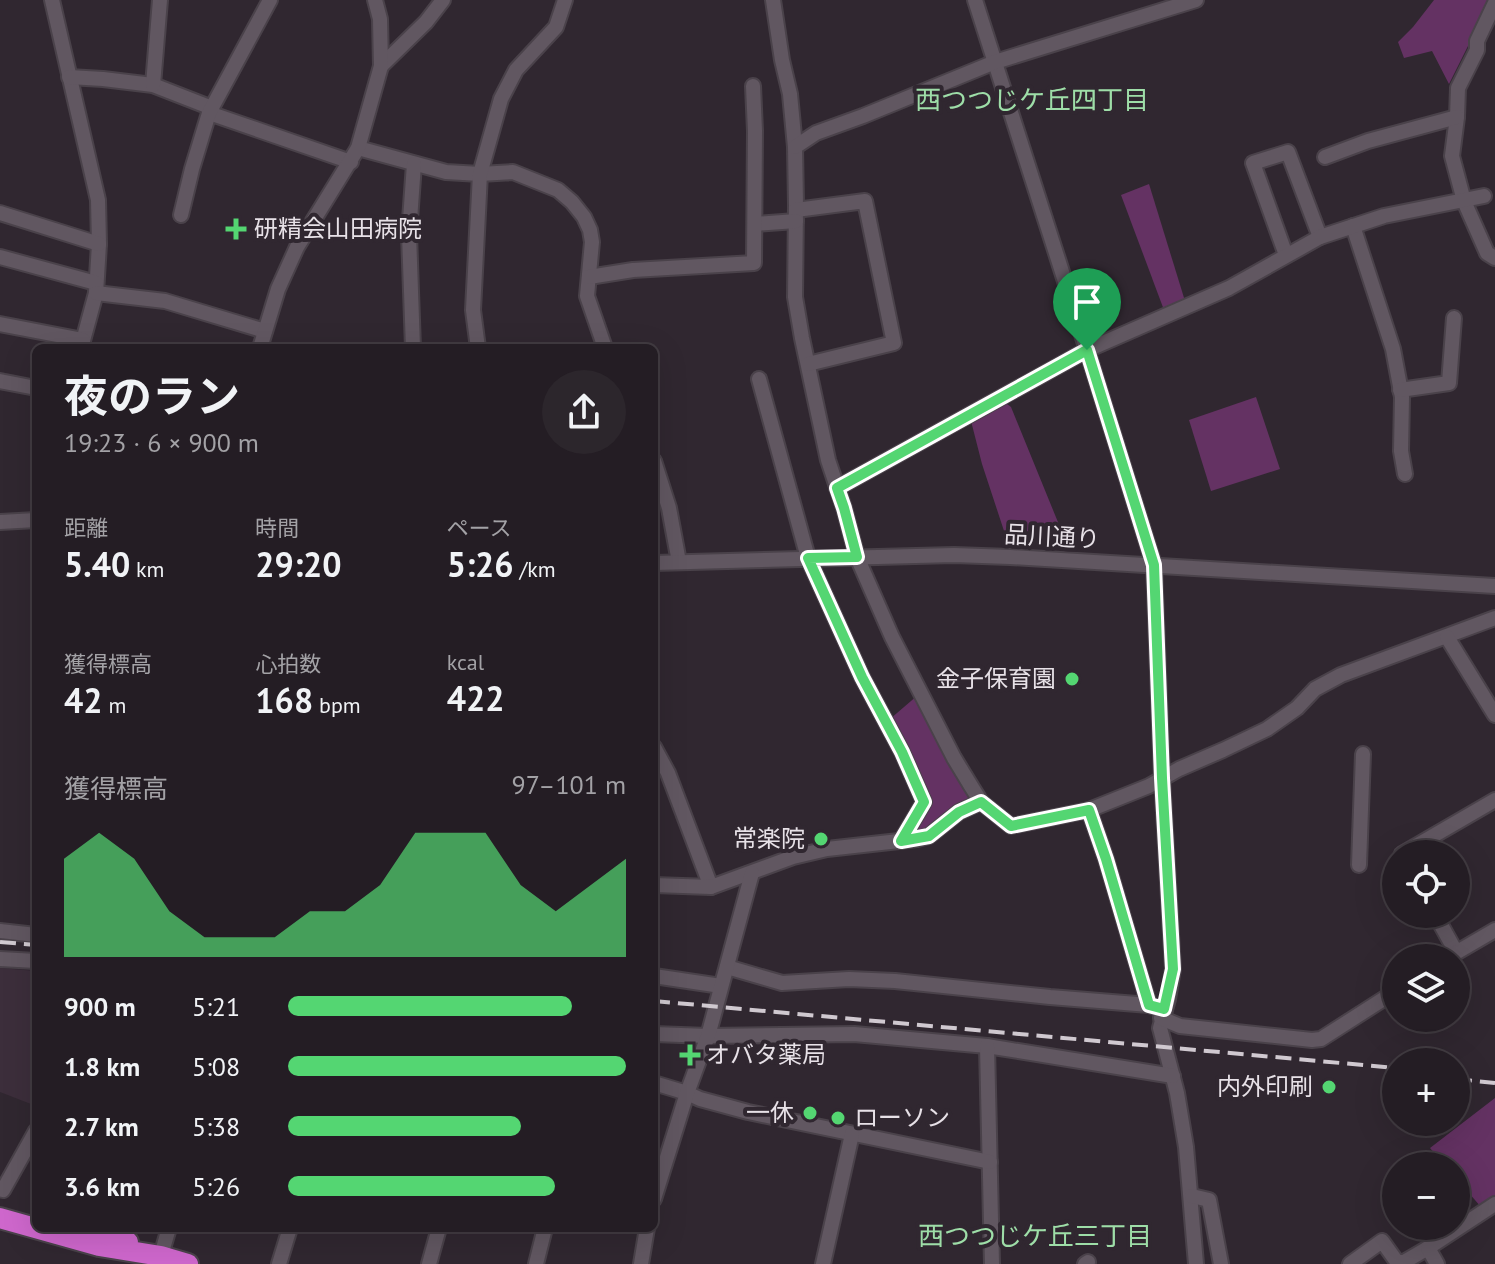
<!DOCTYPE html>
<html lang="ja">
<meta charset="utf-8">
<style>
:root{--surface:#241d24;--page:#2c262c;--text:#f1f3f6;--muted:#a3a2a6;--line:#413b41;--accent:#54d672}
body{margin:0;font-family:"PT Sans","Noto Sans JP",sans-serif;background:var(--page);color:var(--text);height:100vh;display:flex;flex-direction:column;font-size:30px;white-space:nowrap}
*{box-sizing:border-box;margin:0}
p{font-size:26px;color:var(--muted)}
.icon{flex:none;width:44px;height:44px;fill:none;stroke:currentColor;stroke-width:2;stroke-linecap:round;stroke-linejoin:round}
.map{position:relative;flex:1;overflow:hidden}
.side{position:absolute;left:32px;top:344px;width:626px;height:888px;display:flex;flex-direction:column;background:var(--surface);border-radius:12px;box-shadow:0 8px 32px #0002,0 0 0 2px var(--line)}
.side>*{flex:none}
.tools{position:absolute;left:1382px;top:840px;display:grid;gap:16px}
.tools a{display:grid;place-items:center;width:88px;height:88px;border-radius:50%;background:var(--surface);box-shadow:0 8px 32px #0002,0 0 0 2px var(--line);font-size:40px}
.pin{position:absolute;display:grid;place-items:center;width:68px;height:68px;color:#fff;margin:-82px -34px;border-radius:50% 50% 50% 0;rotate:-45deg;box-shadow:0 0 8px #0007}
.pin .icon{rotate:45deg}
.round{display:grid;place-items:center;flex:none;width:84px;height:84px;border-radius:42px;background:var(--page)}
.head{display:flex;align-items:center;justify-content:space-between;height:136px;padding:0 32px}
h1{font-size:44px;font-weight:700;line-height:60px}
.stats{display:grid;grid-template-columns:repeat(3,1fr);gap:12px;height:136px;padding:8px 32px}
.stats div{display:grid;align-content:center}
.stats b{font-size:34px;font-weight:700}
.stats small{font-size:22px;font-weight:400}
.stats p{font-size:22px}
.chart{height:224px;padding:16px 32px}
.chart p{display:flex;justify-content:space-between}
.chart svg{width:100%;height:144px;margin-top:8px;fill:var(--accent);opacity:.7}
ul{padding:0 32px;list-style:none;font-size:26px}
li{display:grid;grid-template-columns:128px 96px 1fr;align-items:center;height:60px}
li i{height:20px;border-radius:10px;background:var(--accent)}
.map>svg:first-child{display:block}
.built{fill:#3c2e3b}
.green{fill:#643263}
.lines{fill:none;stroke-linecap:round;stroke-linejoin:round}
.minor-casing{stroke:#4a424a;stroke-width:18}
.highway-casing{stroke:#4a424a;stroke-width:24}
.minor{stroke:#615761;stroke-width:14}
.highway{stroke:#ce67cc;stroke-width:20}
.rail{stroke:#d0c9d0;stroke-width:4;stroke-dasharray:16 8;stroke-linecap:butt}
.route-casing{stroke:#fff;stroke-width:16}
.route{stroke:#54d672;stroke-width:10}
.poi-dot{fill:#54d672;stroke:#302730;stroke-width:3}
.labels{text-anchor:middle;stroke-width:8;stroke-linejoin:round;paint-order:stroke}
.poi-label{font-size:24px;fill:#e7e1e7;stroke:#302730;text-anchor:end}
.street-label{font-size:24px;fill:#e7e1e7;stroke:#302730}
.neighbourhood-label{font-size:26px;fill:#9edea8;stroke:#302730}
</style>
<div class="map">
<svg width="1495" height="1264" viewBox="0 0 1495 1264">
<rect width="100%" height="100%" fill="#302730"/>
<!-- built -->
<polygon class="built" points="0,968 36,971 36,1106 0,1092"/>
<!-- green -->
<g class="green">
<polygon points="1434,0 1488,0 1479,24 1449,84 1432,51 1404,58 1398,42 1413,27"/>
<polygon points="1149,184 1185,301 1164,310 1121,195"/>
<polygon points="1256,397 1280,469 1211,491 1189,420"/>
<polygon points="1001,403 1007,404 1011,407 1062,532 1067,534 1069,532 1074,544 1010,540 1006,537 982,464 971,421"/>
<polygon points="918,695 942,751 972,798 916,836 912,829 929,802 890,719"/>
<polygon points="1495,1098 1495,1197 1481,1207 1456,1178 1456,1166 1445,1166 1430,1148"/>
</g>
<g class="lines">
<!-- minor casing -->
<g class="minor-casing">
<g id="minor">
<polyline points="52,0 98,200 99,244 96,293 81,348"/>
<polyline points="773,0 782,60 790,94 795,147 796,205 795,297 802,338 828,460 844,508 857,557 892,637 954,758 971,786 981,802 1011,826 1089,810 1149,786 1179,769 1223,750 1267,729 1297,708 1315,689 1341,675 1495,618"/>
<polyline points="975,0 1087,350 1154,565 1162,778 1173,969 1168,999 1160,1028 1177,1093 1186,1147 1196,1264"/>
<polyline points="1495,3 1477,41 1477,50 1458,88 1457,117 1452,156 1464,201 1487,253 1495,258"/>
<polyline points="381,66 426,22 443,0"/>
<polyline points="69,77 103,79 153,85 212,108"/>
<polyline points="153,85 160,0"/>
<polyline points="209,113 351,162"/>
<polyline points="795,147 816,133 863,116 995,62 1196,0"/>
<polyline points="358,148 446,172 480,174 513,172 558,190 572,202 584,217 590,230 592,242 587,296 605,348"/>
<polyline points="1325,157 1368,141 1457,117"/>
<polyline points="796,210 865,201 894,343 808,364"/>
<polyline points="0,213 99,244"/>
<polyline points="181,215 192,169 209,113 270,0"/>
<polyline points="755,224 796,221"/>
<polyline points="1353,226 1393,349 1402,397 1401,451 1405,474"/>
<polyline points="1286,255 1253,163 1288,152 1320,237"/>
<polyline points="0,257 96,283"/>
<polyline points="589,277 633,270 754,263 755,131 753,86"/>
<polyline points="96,293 165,301 265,331"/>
<polyline points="0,324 83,340"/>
<polyline points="260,348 278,289 297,247 358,148 381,66 380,19 375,0"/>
<polyline points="413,348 409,234 414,164"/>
<polyline points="478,348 473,310 480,174 501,99 516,70 556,27 565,0"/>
<polyline points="759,379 808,558 862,677 902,752 924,802 901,841"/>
<polyline points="0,381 36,388"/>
<polyline points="1400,390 1449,383 1454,318"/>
<polyline points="654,461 669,508 679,562"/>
<polyline points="837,488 1087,350 1229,288 1320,237 1384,216 1484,196"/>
<polyline points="0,522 36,520"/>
<polyline points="654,563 954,555 1010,557 1495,586"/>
<polyline points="1447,637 1495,715"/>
<polyline points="654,747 668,773 711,887"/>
<polyline points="1089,810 1106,859 1149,1005 1156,1007"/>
<polyline points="1402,854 1495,800"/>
<polyline points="1359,865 1363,754"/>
<polyline points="654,885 711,887 793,857 827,849 917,839 929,836 959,812 981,802"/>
<polyline points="1435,914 1456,952"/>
<polyline points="0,931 36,935"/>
<polyline points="1447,958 1495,930"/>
<polyline points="0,959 36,961"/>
<polyline points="727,967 782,983 849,979 895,981 1050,997 1149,1005"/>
<polyline points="654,976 721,986"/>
<polyline points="1161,1018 1180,1026 1312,1040 1321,1039 1396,991"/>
<polyline points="654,1034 708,1036 854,1034 987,1046 1173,1076"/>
<polyline points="987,1046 992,1264"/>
<polyline points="654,1083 687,1093 700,1099 748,1112 990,1162"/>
<polyline points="0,1189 3,1190 36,1131"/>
<polyline points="1192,1196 1209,1200 1221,1264"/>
<polyline points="654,1199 687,1093 708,1036 752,873"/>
<polyline points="159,1262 169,1228"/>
<polyline points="279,1264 290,1228"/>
<polyline points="429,1264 439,1228"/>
<polyline points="536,1264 545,1228"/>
<polyline points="641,1264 647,1228"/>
<polyline points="823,1264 852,1134"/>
<polyline points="1085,1264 1088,1262"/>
<polyline points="1350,1264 1382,1241 1397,1262 1404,1262 1428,1248"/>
<polyline points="1437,1264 1428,1248 1495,1204"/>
</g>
</g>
<!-- highway casing -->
<g class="highway-casing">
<g id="highway">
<polyline points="0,1218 99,1246 161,1256 188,1264"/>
<polyline points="86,1228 128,1242"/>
</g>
</g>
<!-- minor -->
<use href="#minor" class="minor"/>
<!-- highway -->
<use href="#highway" class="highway"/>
<!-- rail -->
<g class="rail">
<polyline points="0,942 36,945"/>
<polyline points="654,1001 1396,1068"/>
<polyline points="1456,1079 1495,1083"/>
</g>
</g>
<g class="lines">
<!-- route casing -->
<g class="route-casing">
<polygon id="route" points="1087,350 1154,565 1162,778 1173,969 1164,1009 1149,1005 1106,859 1089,810 1011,826 981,802 959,812 929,836 901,841 924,802 902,752 862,677 808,558 857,557 844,508 837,488"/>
</g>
<!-- route -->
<use href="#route" class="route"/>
</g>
<!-- markers -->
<g class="poi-dot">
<path d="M232 217h8v8h8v8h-8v8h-8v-8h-8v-8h8z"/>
<circle cx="1072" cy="679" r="8"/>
<circle cx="821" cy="839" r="8"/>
<path d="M686 1043h8v8h8v8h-8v8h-8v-8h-8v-8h8z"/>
<circle cx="1329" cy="1087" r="8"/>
<circle cx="810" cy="1113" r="8"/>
<circle cx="838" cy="1118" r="8"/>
</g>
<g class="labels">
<!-- poi labels -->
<g class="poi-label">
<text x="254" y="237" text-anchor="start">研精会山田病院</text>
<text x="1056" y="687">金子保育園</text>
<text x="805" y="847">常楽院</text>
<text x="706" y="1063" text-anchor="start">オバタ薬局</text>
<text x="1313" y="1095">内外印刷</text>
<text x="794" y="1121">一休</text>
<text x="854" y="1126" text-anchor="start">ローソン</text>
</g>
<!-- street labels -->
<g class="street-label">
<text transform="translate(1052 537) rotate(3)" y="8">品川通り</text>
</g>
<!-- neighbourhood labels -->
<g class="neighbourhood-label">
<text x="1032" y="109">西つつじケ丘四丁目</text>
<text x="1035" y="1245">西つつじケ丘三丁目</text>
</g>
</g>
</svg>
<div class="tools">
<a><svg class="icon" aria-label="locate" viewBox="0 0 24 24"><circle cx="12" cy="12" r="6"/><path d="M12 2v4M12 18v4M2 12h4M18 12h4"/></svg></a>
<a><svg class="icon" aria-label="layers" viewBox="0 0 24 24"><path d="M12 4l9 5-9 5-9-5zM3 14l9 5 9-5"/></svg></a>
<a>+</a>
<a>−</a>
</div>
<div class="pin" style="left:1087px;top:350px;background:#1e9e55"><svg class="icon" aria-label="arrive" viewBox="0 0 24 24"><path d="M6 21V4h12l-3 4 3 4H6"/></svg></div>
<section class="side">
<div class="head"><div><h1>夜のラン</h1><p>19:23 · 6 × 900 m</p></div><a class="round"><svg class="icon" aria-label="share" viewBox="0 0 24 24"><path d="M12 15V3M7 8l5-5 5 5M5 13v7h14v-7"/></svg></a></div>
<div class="stats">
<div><p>距離</p><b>5.40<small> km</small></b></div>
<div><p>時間</p><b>29:20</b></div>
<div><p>ペース</p><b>5:26<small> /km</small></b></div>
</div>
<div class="stats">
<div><p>獲得標高</p><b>42<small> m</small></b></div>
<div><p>心拍数</p><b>168<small> bpm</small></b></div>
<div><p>kcal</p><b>422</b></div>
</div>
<div class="chart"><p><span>獲得標高</span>97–101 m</p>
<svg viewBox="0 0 160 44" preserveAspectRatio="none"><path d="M0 44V14L10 6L20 14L30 30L40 38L50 38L60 38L70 30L80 30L90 22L100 6L110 6L120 6L130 22L140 30L150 22L160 14V44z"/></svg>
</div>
<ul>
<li><b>900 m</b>5:21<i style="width:84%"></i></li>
<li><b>1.8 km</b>5:08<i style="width:100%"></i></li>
<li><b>2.7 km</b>5:38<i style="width:69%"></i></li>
<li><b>3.6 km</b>5:26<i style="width:79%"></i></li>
</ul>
</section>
</div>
